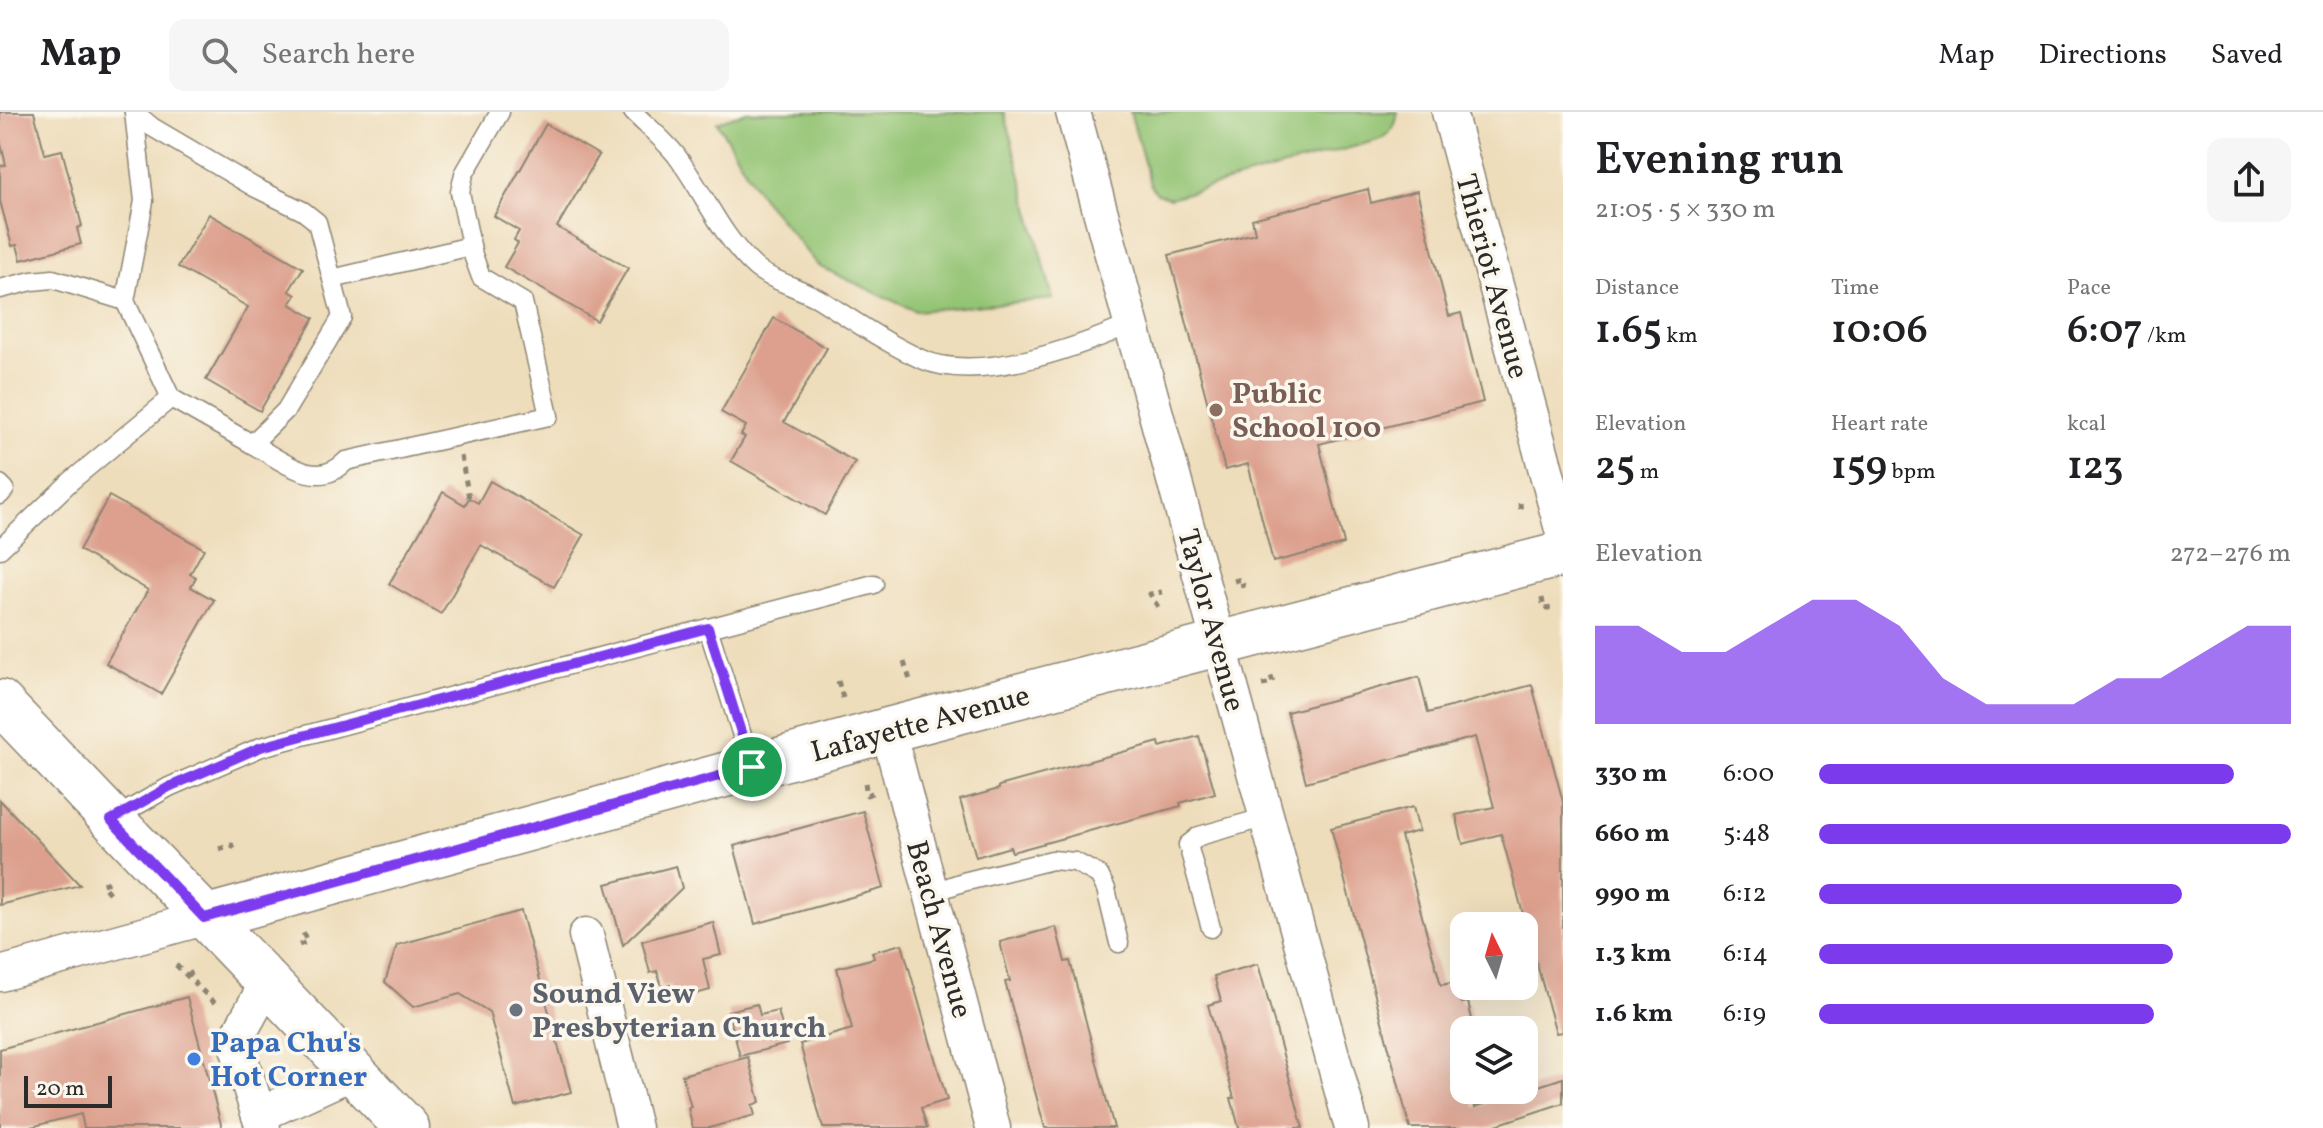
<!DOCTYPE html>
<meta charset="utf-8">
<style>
:root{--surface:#fff;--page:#f6f6f6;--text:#202124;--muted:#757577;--line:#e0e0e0;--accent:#7c3aed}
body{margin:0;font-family:Vollkorn,serif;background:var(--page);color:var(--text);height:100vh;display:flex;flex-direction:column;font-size:30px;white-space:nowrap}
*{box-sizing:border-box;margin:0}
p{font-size:26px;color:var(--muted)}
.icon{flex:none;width:44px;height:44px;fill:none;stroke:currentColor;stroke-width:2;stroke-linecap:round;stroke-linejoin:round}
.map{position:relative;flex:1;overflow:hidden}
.drawer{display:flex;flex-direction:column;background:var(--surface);width:760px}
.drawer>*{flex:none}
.needle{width:52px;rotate:355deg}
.fabs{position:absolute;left:1450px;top:800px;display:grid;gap:16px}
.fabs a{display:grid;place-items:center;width:88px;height:88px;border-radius:16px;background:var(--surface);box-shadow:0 8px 32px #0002;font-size:40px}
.scale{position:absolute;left:24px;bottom:20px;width:88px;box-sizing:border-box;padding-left:8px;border:4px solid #2b2b2b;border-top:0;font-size:22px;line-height:28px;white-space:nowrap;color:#2b2b2b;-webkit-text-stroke:6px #fbf7ec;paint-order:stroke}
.pin{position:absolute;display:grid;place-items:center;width:68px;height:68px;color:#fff;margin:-34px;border:4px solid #fff;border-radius:50%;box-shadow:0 2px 8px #0007}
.round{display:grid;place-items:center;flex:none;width:84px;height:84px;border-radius:16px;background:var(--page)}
.summary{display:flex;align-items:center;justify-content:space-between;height:136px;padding:0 32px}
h1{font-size:44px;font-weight:600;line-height:60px}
.metrics{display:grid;grid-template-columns:repeat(3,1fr);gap:12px;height:136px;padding:8px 32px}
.metrics div{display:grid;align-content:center}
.metrics b{font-size:40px;font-weight:600}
.metrics small{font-size:22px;font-weight:400}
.metrics p{font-size:22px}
.chart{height:224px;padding:16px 32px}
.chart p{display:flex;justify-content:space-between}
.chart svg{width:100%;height:144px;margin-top:8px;fill:var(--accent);opacity:.7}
ul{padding:0 32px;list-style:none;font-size:26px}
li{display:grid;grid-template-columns:128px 96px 1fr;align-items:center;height:60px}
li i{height:20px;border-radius:10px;background:var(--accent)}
header{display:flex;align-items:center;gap:48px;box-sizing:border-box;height:112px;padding:0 40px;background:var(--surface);border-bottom:2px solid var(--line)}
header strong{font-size:38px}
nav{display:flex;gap:44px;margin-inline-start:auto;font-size:28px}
.search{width:560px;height:72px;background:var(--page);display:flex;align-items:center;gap:20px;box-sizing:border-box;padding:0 28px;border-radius:16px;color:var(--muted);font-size:30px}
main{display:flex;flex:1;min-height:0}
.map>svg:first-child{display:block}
.green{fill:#94c474;stroke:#607850;stroke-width:2}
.building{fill:#dda08e}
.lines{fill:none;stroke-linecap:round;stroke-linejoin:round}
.service-casing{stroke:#8c8473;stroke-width:21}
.minor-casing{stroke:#8c8473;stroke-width:37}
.tertiary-casing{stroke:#8c8473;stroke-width:47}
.secondary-casing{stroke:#8c8473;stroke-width:47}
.path{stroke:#8c8473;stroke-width:5;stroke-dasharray:6 6;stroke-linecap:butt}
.service{stroke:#fff;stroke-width:18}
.minor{stroke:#fff;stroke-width:34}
.tertiary{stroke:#fff;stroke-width:44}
.secondary{stroke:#fff;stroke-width:44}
.route-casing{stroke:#fff;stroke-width:16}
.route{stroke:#7c3aed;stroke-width:10}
.education-dot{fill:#8d6e63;stroke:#fbf7ec;stroke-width:3}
.worship-dot{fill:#6b7280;stroke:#fbf7ec;stroke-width:3}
.shop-dot{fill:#3f7fe0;stroke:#fbf7ec;stroke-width:3}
.labels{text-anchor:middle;stroke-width:7;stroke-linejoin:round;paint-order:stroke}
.street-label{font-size:30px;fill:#2b2b2b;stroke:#fbf7ec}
.education-label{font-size:30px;font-weight:bold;fill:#785e54;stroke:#fbf7ec;text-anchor:start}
.worship-label{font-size:30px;font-weight:bold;fill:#5b616d;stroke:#fbf7ec;text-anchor:start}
.shop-label{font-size:30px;font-weight:bold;fill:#366cbe;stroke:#fbf7ec;text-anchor:start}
</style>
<header>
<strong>Map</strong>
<div class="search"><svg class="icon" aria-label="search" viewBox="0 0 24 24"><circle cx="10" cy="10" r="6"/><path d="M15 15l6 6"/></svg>Search here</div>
<nav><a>Map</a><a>Directions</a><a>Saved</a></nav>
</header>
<main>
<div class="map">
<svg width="1563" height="1016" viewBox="0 0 1563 1016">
<rect width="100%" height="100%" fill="#fbf7ec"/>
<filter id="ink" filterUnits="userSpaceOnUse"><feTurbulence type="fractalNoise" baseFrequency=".0125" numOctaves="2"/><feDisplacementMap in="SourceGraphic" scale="16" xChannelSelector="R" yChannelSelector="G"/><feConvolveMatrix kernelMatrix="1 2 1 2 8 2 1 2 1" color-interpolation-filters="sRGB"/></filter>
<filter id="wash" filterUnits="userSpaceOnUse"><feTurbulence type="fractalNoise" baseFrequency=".006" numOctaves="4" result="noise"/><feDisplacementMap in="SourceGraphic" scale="32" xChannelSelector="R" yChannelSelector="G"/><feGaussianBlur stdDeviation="1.8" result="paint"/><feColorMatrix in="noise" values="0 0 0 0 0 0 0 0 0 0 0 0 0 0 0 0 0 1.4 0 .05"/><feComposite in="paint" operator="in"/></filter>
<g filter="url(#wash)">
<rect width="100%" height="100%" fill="#edb"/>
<!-- green -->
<g class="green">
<polygon points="747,0 1004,0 1053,187 915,199 818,154 760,83 717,10"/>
<path d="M1130 0H1397C1398 14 1390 22 1378 28L1170 86 1158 82 1151 75Z"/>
</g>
<g id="blocks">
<!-- building -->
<g class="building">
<polygon points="0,0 34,0 45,42 62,38 82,114 77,116 81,132 21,148 17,133 12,134 0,89 0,54 6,53 0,28"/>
<polygon points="546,12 599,43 557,115 628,156 597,209 504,155 518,131 514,128 519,119 494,104"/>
<polygon points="1368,77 1371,91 1417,79 1449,204 1461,201 1483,290 1319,332 1344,432 1273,450 1248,352 1225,358 1169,143 1255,121 1252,107"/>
<polygon points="209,102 303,156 289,179 296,183 290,192 314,206 260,299 206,268 248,195 178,155"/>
<polygon points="774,206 827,236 784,310 855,350 825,403 731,349 745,325 741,323 746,314 721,300"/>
<polygon points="490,369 584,423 554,475 481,433 441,502 389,472 443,380 465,393 469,386 478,391"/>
<polygon points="109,384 204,437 190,462 196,465 191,475 214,488 161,582 106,551 148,478 79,438"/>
<polygon points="1419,565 1428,601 1532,573 1563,690 1563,920 1556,921 1501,722 1463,732 1456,703 1494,695 1475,625 1306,670 1287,600"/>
<polygon points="1199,624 1215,681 1180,691 1181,694 1012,740 1010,735 976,745 960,688 999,677 999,674 1159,630 1160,635"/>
<polygon points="0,688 80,773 0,793"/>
<polygon points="1413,695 1419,719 1401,724 1422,804 1441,873 1456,870 1462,891 1468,890 1474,916 1464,918 1464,978 1470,978 1475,995 1563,966 1563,991 1487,1016 1410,1016 1331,716"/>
<polygon points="863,699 884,776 755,812 734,734"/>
<polygon points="676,754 682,776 623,833 606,772"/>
<polygon points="521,799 571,980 515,995 489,900 460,882 413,895 385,870 397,833"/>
<polygon points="713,810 721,843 703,847 710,878 674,888 670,873 662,875 657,859 650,861 642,829"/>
<polygon points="1056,815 1065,850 1070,849 1114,1016 1045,1016 1005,870 1010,869 1000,830"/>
<polygon points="902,832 947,988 921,996 927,1016 823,1016 800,932 852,917 837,856 874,846 872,840"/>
<polygon points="1258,852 1265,877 1303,1016 1239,1016 1231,986 1234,986 1208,893 1221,889 1214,864"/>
<polygon points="187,885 222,1016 84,1016 81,1002 27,1016 0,1016 0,937"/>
<polygon points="757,892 760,903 778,899 787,932 740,944 728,899"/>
<polygon points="748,945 760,990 752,993 755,1003 709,1016 693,1016 688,996 691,995 682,963"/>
</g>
</g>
</g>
<g filter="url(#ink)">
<use href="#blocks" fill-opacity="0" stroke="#8c8473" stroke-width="2"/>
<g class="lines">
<!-- service casing -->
<g class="service-casing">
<g id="service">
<path d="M633 0C647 14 664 28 676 43 704 80 721 125 756 156 770 168 803 177 821 188 854 209 886 231 921 247 978 272 1076 236 1131 212"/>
<polyline points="332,167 471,134"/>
<polyline points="0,177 32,169 53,167 125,189 144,89 134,0"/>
<polyline points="125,189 171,286 252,332 286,298 342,205 317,110 303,99 254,75 152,15 134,0"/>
<path d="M252 332C281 348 317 380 346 349L549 304 523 190 481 165 473 143 460 80 464 62 500 0"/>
<polyline points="0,372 5,377 0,383"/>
<polyline points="0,437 71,369 171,286"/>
<polyline points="708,516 752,655"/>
<polyline points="111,708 169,675 261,635 874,472"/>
<polyline points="931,781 963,770 1052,748 1075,750 1099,763 1106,777 1119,831"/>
<polyline points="1211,816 1188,733 1199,724 1267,705"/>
</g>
</g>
<!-- minor casing -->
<g class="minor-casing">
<g id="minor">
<polyline points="1073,0 1352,1016"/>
<polyline points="1449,0 1563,421"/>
<polyline points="888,618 993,1016"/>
<polyline points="586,823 634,1016"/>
<polyline points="0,862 204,806"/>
<polyline points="259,1003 353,960"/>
<polyline points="263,1016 235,929 267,871"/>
</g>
</g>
<!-- tertiary casing -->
<g class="tertiary-casing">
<polyline id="tertiary" points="204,806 888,618 1563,442"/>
</g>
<!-- secondary casing -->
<g class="secondary-casing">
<polyline id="secondary" points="0,590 407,1016"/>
</g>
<!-- path -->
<g class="path">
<polyline points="461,344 469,386"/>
<polyline points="1520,391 1521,402"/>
<polyline points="1234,469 1242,467 1243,476"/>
<polyline points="1542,486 1544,497 1553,496"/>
<polyline points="1158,495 1150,482 1162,480"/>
<polyline points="904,550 911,571"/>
<polyline points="838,569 843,586"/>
<polyline points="1262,573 1273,571 1269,559"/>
<polyline points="865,671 867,683 874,680"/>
<polyline points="219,737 232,733 238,741"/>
<polyline points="109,781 102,772 113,769"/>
<polyline points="299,833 307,830 302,818"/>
<polyline points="176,853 218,894"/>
<polyline points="186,863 197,859"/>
</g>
<!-- service -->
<use href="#service" class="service"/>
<!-- minor -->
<use href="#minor" class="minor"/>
<!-- tertiary -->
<use href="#tertiary" class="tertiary"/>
<!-- secondary -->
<use href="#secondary" class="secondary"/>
</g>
</g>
<g class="lines" filter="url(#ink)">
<!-- route casing -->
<g class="route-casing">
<polygon id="route" points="708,516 752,655 204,806 111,708 169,675 261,635"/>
</g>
<!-- route -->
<use href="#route" class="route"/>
</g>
<!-- markers -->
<circle class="education-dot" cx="1216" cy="298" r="8"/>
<circle class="worship-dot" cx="516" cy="898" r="8"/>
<circle class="shop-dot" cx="194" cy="947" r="8"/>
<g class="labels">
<!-- street labels -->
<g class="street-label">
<text transform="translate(1493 164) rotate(75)" y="10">Thieriot Avenue</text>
<text transform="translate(1212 508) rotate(75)" y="10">Taylor Avenue</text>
<text transform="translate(920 611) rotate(-15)" y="10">Lafayette Avenue</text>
<text transform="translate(940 817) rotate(75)" y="10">Beach Avenue</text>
</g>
<!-- education labels -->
<g class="education-label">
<text x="1232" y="291">Public<tspan x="1232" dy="34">School 100</tspan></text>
</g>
<!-- worship labels -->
<g class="worship-label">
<text x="532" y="891">Sound View<tspan x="532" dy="34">Presbyterian Church</tspan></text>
</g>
<!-- shop labels -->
<g class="shop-label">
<text x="210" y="940">Papa Chu's<tspan x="210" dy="34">Hot Corner</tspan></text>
</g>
</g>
</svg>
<div class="fabs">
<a><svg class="needle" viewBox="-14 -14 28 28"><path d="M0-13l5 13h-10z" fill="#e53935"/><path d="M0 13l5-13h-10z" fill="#757577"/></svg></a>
<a><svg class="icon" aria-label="layers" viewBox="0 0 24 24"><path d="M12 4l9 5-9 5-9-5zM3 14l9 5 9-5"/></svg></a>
</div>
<div class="scale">20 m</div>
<div class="pin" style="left:752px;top:655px;background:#1e9e55"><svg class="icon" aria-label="arrive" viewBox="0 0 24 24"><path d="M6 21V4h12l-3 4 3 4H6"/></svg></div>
</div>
<section class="drawer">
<div class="summary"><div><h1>Evening run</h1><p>21:05 · 5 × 330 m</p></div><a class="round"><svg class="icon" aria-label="share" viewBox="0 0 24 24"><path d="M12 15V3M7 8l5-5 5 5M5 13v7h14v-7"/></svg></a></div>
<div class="metrics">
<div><p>Distance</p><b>1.65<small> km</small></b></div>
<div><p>Time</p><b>10:06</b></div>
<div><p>Pace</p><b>6:07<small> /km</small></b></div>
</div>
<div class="metrics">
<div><p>Elevation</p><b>25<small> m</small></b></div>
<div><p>Heart rate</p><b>159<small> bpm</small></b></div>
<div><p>kcal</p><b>123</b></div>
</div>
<div class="chart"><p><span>Elevation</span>272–276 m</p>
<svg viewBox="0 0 160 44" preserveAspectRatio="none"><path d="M0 44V14L10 14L20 22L30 22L40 14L50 6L60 6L70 14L80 30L90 38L100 38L110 38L120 30L130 30L140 22L150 14L160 14V44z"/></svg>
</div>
<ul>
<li><b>330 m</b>6:00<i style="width:88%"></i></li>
<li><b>660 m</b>5:48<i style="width:100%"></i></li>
<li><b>990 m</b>6:12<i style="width:77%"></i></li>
<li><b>1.3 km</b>6:14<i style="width:75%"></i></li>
<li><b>1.6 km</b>6:19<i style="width:71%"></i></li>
</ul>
</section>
</main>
